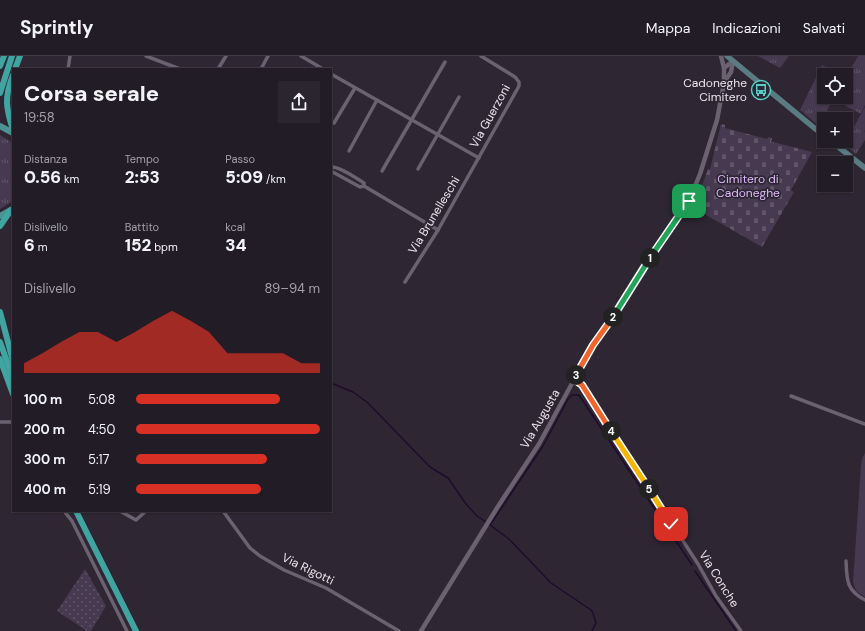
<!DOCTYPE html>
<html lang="it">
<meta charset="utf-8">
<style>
:root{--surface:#221c26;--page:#2a252e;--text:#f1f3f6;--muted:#a2a1a7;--line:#3f3a43;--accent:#d93025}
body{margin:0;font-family:"DM Sans",sans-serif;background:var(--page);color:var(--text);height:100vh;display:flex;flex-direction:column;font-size:15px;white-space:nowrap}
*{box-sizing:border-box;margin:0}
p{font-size:13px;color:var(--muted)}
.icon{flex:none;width:22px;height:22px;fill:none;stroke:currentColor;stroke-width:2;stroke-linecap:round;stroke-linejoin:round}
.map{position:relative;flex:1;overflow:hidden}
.drawer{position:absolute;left:12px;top:12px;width:320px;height:444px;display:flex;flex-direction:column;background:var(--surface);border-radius:0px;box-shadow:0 1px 3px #0004,0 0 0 1px var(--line)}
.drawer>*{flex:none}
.controls{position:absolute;left:817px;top:12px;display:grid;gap:8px}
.controls a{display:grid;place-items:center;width:36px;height:36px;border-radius:0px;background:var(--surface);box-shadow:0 1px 3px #0004,0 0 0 1px var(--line);font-size:20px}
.pin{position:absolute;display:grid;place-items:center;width:34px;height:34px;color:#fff;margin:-17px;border-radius:8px;box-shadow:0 2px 6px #0006}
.km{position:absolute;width:20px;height:20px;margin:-10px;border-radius:50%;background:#222;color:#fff;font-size:11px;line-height:20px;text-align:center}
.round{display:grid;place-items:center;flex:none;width:42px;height:42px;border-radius:0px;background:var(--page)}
.headline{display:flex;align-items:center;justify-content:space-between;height:68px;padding:0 12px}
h1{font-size:22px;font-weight:800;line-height:30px}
.metrics{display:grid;grid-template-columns:repeat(3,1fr);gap:6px;height:68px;padding:4px 12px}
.metrics div{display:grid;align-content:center}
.metrics b{font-size:17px;font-weight:800}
.metrics small{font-size:11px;font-weight:400}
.metrics p{font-size:11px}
.chart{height:112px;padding:8px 12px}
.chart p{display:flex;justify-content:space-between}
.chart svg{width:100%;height:72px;margin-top:4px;fill:var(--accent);opacity:.7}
ul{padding:0 12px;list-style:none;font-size:13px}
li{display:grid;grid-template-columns:64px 48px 1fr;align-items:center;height:30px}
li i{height:10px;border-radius:5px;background:var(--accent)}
header{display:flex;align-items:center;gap:24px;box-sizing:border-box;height:56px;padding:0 20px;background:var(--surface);border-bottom:1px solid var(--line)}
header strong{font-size:19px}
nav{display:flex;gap:22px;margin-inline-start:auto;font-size:14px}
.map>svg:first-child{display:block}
.grass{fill:url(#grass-tufts)}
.cemetery{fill:url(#cemetery-stones)}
.park{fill:#463950}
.garden{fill:url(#garden-dots)}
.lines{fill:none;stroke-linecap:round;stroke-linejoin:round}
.stream{stroke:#200b2d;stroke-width:1.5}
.minor{stroke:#6a6270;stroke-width:3.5}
.tertiary{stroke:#6a6270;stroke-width:4.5}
.secondary{stroke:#5a7b82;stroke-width:5.5}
.primary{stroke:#4b9394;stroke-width:6}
.trunk{stroke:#40a4a0;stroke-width:6}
.split-1-casing{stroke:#fff;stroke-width:8}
.split-2-casing{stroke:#fff;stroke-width:8}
.split-3-casing{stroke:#fff;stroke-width:8}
.split-4-casing{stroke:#fff;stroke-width:8}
.split-5-casing{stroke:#fff;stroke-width:8}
.split-6-casing{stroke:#fff;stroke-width:8}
.split-1{stroke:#22a559;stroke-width:5}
.split-2{stroke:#22a559;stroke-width:5}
.split-3{stroke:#f0652b;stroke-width:5}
.split-4{stroke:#f0652b;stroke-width:5}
.split-5{stroke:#f5b400;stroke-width:5}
.split-6{stroke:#f5b400;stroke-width:5}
.labels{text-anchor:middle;stroke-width:3.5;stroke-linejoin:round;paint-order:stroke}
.poi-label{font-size:12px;fill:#e8e4ec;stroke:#2e2633;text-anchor:end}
.street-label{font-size:12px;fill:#e8e4ec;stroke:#2e2633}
.park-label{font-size:12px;fill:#deb8fa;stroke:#2e2633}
</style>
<header>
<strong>Sprintly</strong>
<nav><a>Mappa</a><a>Indicazioni</a><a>Salvati</a></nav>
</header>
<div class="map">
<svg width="865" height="575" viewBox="0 0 865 575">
<defs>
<pattern id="grass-tufts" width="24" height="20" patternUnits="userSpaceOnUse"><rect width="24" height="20" fill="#463950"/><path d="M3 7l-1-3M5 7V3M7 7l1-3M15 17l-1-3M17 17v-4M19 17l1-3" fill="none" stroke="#615669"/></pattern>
<pattern id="cemetery-stones" width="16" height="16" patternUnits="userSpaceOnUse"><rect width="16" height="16" fill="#463950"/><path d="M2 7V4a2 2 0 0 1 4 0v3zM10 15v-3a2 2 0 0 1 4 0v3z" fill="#615669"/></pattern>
<pattern id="garden-dots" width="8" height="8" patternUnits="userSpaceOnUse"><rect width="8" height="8" fill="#463950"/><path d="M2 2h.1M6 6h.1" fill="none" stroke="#615669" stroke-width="1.8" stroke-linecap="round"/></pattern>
</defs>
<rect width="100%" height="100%" fill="#2e2633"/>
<!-- grass -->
<g class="grass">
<polygon points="758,0 789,0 780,12"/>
<polygon points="858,0 865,0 865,49 861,58 833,43 819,70 800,54 822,9 842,19 824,19 824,41 846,41 846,21"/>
<polygon points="865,51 865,74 863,78 865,75 865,84 856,98 844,88"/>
<polygon points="0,79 13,87 13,145 0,153"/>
</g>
<!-- cemetery -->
<polygon class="cemetery" points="721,68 725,69 725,72 767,83 768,81 772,82 771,87 773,86 812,96 791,134 794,136 762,191 694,152 703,136 700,135 708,113 710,113"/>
<!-- park -->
<polygon class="park" points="865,397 865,541 856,535 853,526 861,409 862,402"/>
<!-- garden -->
<polygon class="garden" points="85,513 106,550 91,575 87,575 57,555"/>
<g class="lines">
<!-- stream -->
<g class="stream">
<polyline points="331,327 353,336 368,347 430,411 448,422 466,448 477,460 486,466"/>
<polyline points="489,468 490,469 543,390 568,343 572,339 579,339 692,509"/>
<polyline points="490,469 509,483 551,527 591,554 593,557 596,567 592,575"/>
<polyline points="695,515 736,575"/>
</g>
<!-- minor -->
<g class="minor">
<polyline points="146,0 180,13"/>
<polyline points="301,0 323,13"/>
<polyline points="68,13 70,0"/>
<polyline points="218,13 226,0"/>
<polyline points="261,13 268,0"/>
<polyline points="331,18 479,102"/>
<polyline points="334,67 355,32"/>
<polyline points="349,95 377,44"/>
<path d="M331 111C338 110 358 123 364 127V130L438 174"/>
<polyline points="418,113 459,41"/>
<polyline points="331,115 360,131 364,130"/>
<polyline points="382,115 445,6"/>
<polyline points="405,226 438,174 519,30 519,26 515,21 481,0"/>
<polyline points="574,323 582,329 698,508 716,540 741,575"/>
<polyline points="791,340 865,368"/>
<polyline points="0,366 13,366"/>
<polyline points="64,455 72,465 127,575"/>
<polyline points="120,455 136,464 146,455"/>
<polyline points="223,455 250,492 260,500 284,514 326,532 399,575"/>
<path d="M846 505C847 524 846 534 865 544"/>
</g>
<!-- tertiary -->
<g class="tertiary">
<polyline points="724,12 733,5"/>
<polyline points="725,25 731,16 733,5"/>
<polyline points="421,575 497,452 539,388 593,289 612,263 689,145 700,118 717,64 724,27 724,12 721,0"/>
</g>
<!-- secondary -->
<g class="secondary">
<polyline points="727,0 824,80"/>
<polyline points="831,85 865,112"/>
</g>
<!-- primary -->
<g class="primary">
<polyline points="0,70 13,77"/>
<polyline points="0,160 11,154"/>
</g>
<!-- trunk -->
<g class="trunk">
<polyline points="0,10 4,0"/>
<polyline points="15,13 20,0"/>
<path d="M13 19C4 42 6 52 13 74"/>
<polyline points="0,37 12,0"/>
<polyline points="0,170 11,154"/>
<polyline points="0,256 13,305"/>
<polyline points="0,286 13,322"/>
<polyline points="0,303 13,338"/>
<polyline points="76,455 136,575"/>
</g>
</g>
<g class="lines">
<!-- split-1 casing -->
<g class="split-1-casing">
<polyline id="split-1" points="650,202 689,145"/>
</g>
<!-- split-2 casing -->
<g class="split-2-casing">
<polyline id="split-2" points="613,261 650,202"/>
</g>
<!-- split-3 casing -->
<g class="split-3-casing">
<polyline id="split-3" points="576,319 593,289 613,261"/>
</g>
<!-- split-4 casing -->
<g class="split-4-casing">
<polyline id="split-4" points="576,319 574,323 582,329 611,375"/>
</g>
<!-- split-5 casing -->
<g class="split-5-casing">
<polyline id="split-5" points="611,375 649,433"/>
</g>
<!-- split-6 casing -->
<g class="split-6-casing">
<polyline id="split-6" points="649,433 671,468"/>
</g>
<!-- split-1 -->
<use href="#split-1" class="split-1"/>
<!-- split-2 -->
<use href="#split-2" class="split-2"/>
<!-- split-3 -->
<use href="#split-3" class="split-3"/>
<!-- split-4 -->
<use href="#split-4" class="split-4"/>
<!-- split-5 -->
<use href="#split-5" class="split-5"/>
<!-- split-6 -->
<use href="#split-6" class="split-6"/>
</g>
<!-- icons -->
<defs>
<g id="bus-ring" transform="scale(1)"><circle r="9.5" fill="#2e2633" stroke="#55cec5" stroke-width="1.5"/><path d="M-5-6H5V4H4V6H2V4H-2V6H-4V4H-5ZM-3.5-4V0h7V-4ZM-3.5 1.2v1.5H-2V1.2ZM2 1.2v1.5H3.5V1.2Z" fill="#55cec5"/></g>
</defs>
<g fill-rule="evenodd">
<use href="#bus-ring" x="761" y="34"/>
</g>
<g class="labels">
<!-- poi labels -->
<g class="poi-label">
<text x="747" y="31">Cadoneghe<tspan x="747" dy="14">Cimitero</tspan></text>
</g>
<!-- street labels -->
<g class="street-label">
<text transform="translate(490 60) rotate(-61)" y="4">Via Guerzoni</text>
<text transform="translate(434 159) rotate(-59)" y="4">Via Brunelleschi</text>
<text transform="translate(540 363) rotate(-60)" y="4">Via Augusta</text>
<text transform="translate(308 513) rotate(26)" y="4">Via Rigotti</text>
<text transform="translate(719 523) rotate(58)" y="4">Via Conche</text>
</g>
<!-- park labels -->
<g class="park-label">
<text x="748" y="127">Cimitero di<tspan x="748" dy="14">Cadoneghe</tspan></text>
</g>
</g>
</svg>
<div class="controls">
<a><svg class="icon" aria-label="locate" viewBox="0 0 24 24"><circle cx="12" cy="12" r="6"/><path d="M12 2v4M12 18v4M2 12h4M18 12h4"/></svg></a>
<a>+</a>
<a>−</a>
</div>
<div class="pin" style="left:689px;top:145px;background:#1e9e55"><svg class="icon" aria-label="arrive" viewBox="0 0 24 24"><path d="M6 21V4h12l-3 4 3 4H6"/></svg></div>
<div class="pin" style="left:671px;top:468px;background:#d93025"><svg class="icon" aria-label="check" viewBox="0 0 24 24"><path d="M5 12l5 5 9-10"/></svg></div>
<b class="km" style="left:650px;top:202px">1</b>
<b class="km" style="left:613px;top:261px">2</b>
<b class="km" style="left:576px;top:319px">3</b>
<b class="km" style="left:611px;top:375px">4</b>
<b class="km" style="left:649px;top:433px">5</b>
<section class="drawer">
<div class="headline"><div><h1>Corsa serale</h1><p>19:58</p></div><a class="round"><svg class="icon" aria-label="share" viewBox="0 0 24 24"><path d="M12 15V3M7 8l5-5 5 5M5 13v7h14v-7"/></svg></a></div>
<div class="metrics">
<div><p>Distanza</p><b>0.56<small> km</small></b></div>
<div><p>Tempo</p><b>2:53</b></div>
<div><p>Passo</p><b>5:09<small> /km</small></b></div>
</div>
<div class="metrics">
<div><p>Dislivello</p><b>6<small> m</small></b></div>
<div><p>Battito</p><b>152<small> bpm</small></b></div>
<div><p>kcal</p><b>34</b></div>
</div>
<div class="chart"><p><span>Dislivello</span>89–94 m</p>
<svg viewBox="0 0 160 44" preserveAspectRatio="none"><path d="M0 44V38L10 32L20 25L30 19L40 19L50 25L60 19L70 12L80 6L90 12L100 19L110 32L120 32L130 32L140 32L150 38L160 38V44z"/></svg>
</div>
<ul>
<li><b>100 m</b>5:08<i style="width:78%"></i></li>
<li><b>200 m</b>4:50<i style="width:100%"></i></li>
<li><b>300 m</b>5:17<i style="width:71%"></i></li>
<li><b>400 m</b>5:19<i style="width:68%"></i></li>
</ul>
</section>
</div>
